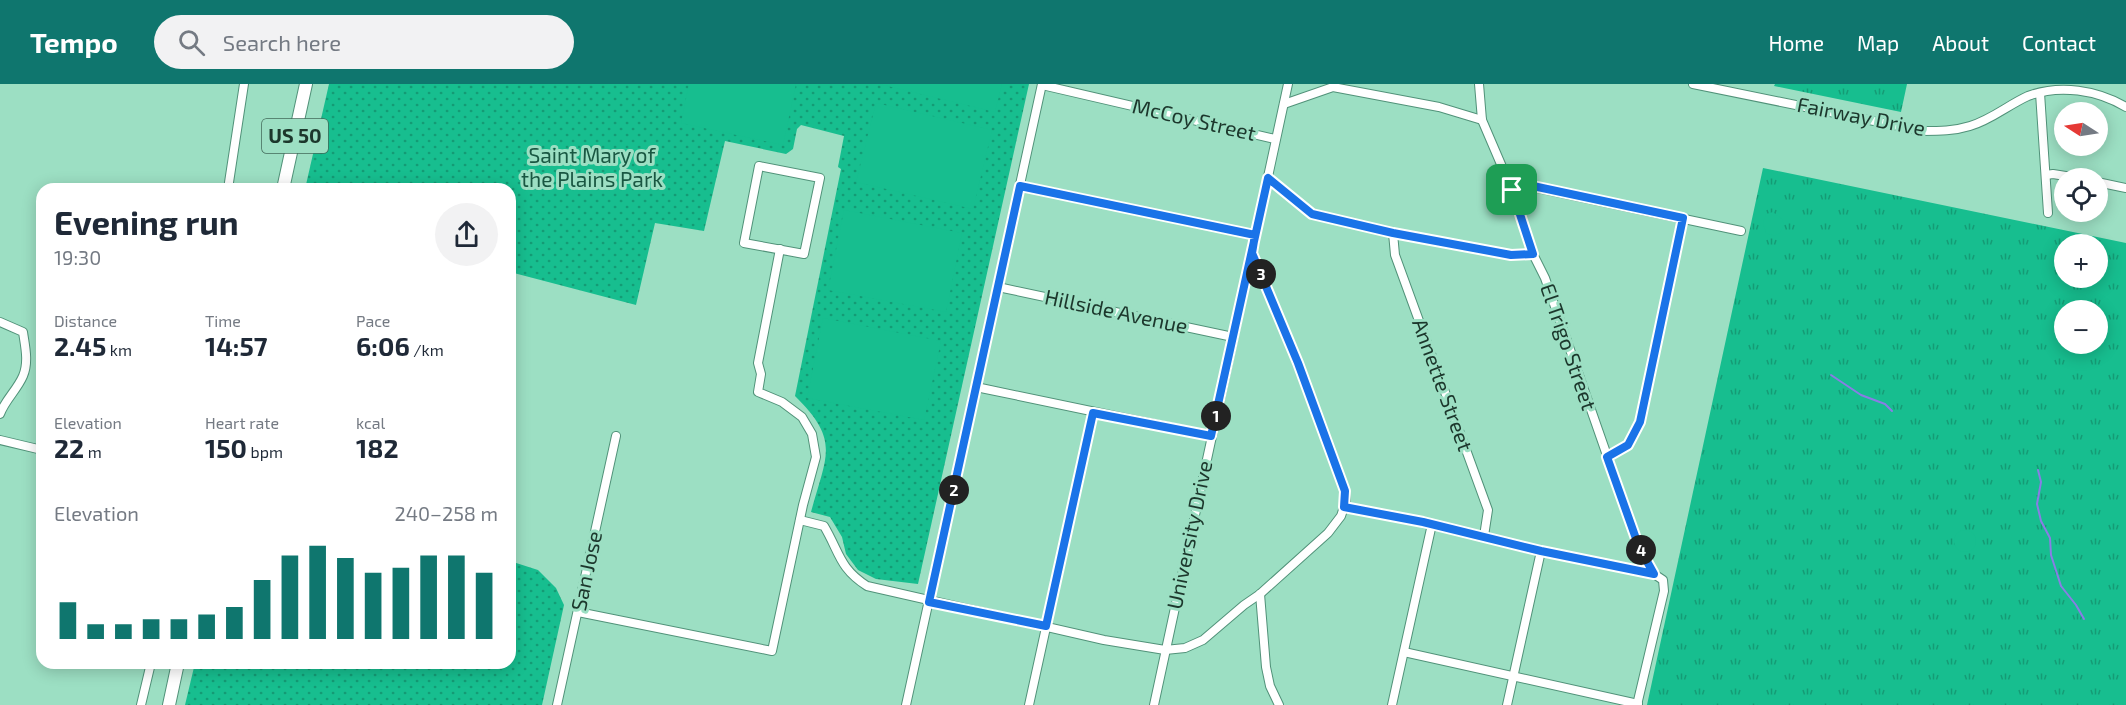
<!DOCTYPE html>
<meta charset="utf-8">
<style>
:root{--surface:#fff;--page:#f2f2f3;--text:#1f2937;--muted:#747a83;--accent:#0f766e}
body{margin:0;font-family:"Exo 2",sans-serif;background:var(--page);color:var(--text);height:100vh;display:flex;flex-direction:column;font-size:22px;white-space:nowrap}
*{box-sizing:border-box;margin:0}
p{font-size:20px;color:var(--muted)}
.icon{flex:none;width:33px;height:33px;fill:none;stroke:currentColor;stroke-width:2;stroke-linecap:round;stroke-linejoin:round}
.map{position:relative;flex:1;overflow:hidden}
.panel{position:absolute;left:36px;top:99px;width:480px;height:486px;display:flex;flex-direction:column;background:var(--surface);border-radius:18px;box-shadow:0 3px 15px #0003}
.panel>*{flex:none}
.needle{width:39px;rotate:282deg}
.fabs{position:absolute;left:2054px;top:18px;display:grid;gap:12px}
.fabs a{display:grid;place-items:center;width:54px;height:54px;border-radius:50%;background:var(--surface);box-shadow:0 3px 15px #0003;font-size:30px}
.pin{position:absolute;display:grid;place-items:center;width:51px;height:51px;color:#fff;margin:-26px;border-radius:12px;box-shadow:0 3px 9px #0006}
.km{position:absolute;width:30px;height:30px;margin:-15px;border-radius:50%;background:#222;color:#fff;font-size:16px;line-height:30px;text-align:center}
.round{display:grid;place-items:center;flex:none;width:63px;height:63px;border-radius:32px;background:var(--page)}
.headline{display:flex;align-items:center;justify-content:space-between;height:102px;padding:0 18px}
h1{font-size:33px;font-weight:700;line-height:45px}
.metrics{display:grid;grid-template-columns:repeat(3,1fr);gap:9px;height:102px;padding:6px 18px}
.metrics div{display:grid;align-content:center}
.metrics b{font-size:26px;font-weight:700}
.metrics small{font-size:16px;font-weight:400}
.metrics p{font-size:16px}
.chart{height:168px;padding:12px 18px}
.chart p{display:flex;justify-content:space-between}
.chart svg{width:100%;height:108px;margin-top:6px;stroke:var(--accent);stroke-width:6}
header{display:flex;align-items:center;gap:36px;box-sizing:border-box;height:84px;padding:0 30px;background:var(--accent);color:#fff}
header strong{font-size:28px}
nav{display:flex;gap:33px;margin-inline-start:auto;font-size:21px}
.search{width:420px;height:54px;background:var(--page);display:flex;align-items:center;gap:15px;box-sizing:border-box;padding:0 21px;border-radius:33px;color:var(--muted);font-size:22px}
.map>svg:first-child{display:block}
.grass{fill:url(#grass-tufts);fill-rule:evenodd}
.park{fill:url(#park-dots)}
.pitch{fill:#17be8f}
.lines{fill:none;stroke-linecap:round;stroke-linejoin:round}
.stream{stroke:#897de5;stroke-width:2}
.minor-casing{stroke:#519279;stroke-width:10}
.highway-casing{stroke:#519279;stroke-width:14}
.minor{stroke:#fff;stroke-width:8}
.highway{stroke:#fff;stroke-width:12}
.route-casing{stroke:#fff;stroke-width:12}
.route{stroke:#1a73e8;stroke-width:8}
.labels{text-anchor:middle;stroke-width:6;stroke-linejoin:round;paint-order:stroke}
.shield{fill:#9cdfc3;stroke:#426959;stroke-width:1.5}
.shield-label{font-size:20px;font-weight:bold;fill:#1c372c}
.street-label{font-size:21px;fill:#1c372c;stroke:#9cdfc3}
.park-label{font-size:21px;fill:#195742;stroke:#9cdfc3}
</style>
<header>
<strong>Tempo</strong>
<div class="search"><svg class="icon" aria-label="search" viewBox="0 0 24 24"><circle cx="10" cy="10" r="6"/><path d="M15 15l6 6"/></svg>Search here</div>
<nav><a>Home</a><a>Map</a><a>About</a><a>Contact</a></nav>
</header>
<div class="map">
<svg width="2126" height="621" viewBox="0 0 2126 621">
<defs>
<pattern id="grass-tufts" width="24" height="20" patternUnits="userSpaceOnUse" patternTransform="scale(1.5)"><rect width="24" height="20" fill="#17be8f"/><path d="M3 7l-1-3M5 7V3M7 7l1-3M15 17l-1-3M17 17v-4M19 17l1-3" fill="none" stroke="#149b75"/></pattern>
<pattern id="park-dots" width="8" height="8" patternUnits="userSpaceOnUse" patternTransform="scale(1.5)"><rect width="8" height="8" fill="#17be8f"/><path d="M2 2h.1M6 6h.1" fill="none" stroke="#149b75" stroke-width="1.8" stroke-linecap="round"/></pattern>
</defs>
<rect width="100%" height="100%" fill="#9cdfc3"/>
<!-- grass -->
<g class="grass">
<polygon points="1775,0 1907,0 1901,28 1774,2"/>
<path d="M1763 84 2126 159V621H1647ZM2064 160H2097V194H2064ZM2064 226H2097V260H2064Z"/>
</g>
<!-- park -->
<g class="park">
<path d="M329 0H1029L918 500 876 495 858 486 846 470 842 453 830 433 811 428C826 372 841 357 795 312L841 85 838 83 844 52 801 41 797 45 793 65 786 70 725 57 704 147 655 139 636 221 510 188V105H305Z"/>
<polygon points="510,477 538,486 556,504 564,521 542,621 185,621 195,579 510,579"/>
</g>
<!-- pitch -->
<g class="pitch">
<polygon points="689,0 796,0 783,61 681,39"/>
<polygon points="879,0 1002,0 995,28"/>
<polygon points="876,19 992,46 973,125 856,98"/>
<polygon points="844,126 962,149 946,228 828,206"/>
<polygon points="1773,128 1782,135 1784,141 1780,149 1774,152 1766,149 1763,139 1766,130"/>
<polygon points="823,234 941,257 924,336 807,314"/>
<circle cx="1965" cy="457" r="11"/>
</g>
<g class="lines">
<!-- stream -->
<g class="stream">
<polyline points="1831,291 1861,311 1885,320 1892,327"/>
<polyline points="2038,386 2041,398 2037,420 2041,437 2050,454 2051,471 2061,502 2076,521 2084,535"/>
</g>
<!-- minor casing -->
<g class="minor-casing">
<g id="minor">
<polyline points="1479,0 1482,36 1512,106 1533,170 1545,194 1639,463 1654,490"/>
<path d="M1693 0 1923 47C1939 47 1954 47 1970 42 1991 36 2008 21 2028 12 2060 0 2097 6 2126 23"/>
<polyline points="1042,1 1275,55"/>
<polyline points="2040,9 2048,129"/>
<polyline points="1284,20 1333,3 1439,23 1482,36"/>
<polygon points="759,82 820,94 804,170 744,159"/>
<polyline points="2046,91 2053,90 2078,94"/>
<polyline points="1268,94 1312,130 1393,149 1511,171 1533,170"/>
<polyline points="2097,98 2126,104"/>
<polyline points="1021,102 1255,151"/>
<polyline points="228,105 244,0"/>
<polyline points="1512,106 1519,102 1533,103 1741,147"/>
<polyline points="1393,149 1395,171 1488,426 1484,452"/>
<polyline points="998,203 1233,253"/>
<path d="M0 238 23 248C25 262 29 278 23 292 17 306 5 316 0 330"/>
<polyline points="976,303 1211,352"/>
<polyline points="0,356 42,366"/>
<polyline points="1607,373 1628,361 1640,338 1683,134"/>
<polyline points="1344,423 1423,438 1541,467 1654,490 1663,496 1664,507 1637,621"/>
<path d="M800 436 824 442C840 469 839 484 867 502L1104 556 1165 566 1185 564 1203 556 1244 521 1260 510 1328 449 1341 432 1346 417 1345 407 1298 279 1252 169"/>
<polyline points="1260,510 1266,583 1270,602 1279,621"/>
<polyline points="578,528 772,567 803,421 816,373 812,350 802,333 782,318 758,308 761,290 758,279 780,165"/>
<polyline points="1404,568 1638,620"/>
<polyline points="141,621 151,579"/>
<polyline points="557,621 616,352"/>
<polyline points="906,621 1042,0"/>
<polyline points="1029,621 1093,329"/>
<polyline points="1154,621 1288,0"/>
<polyline points="1392,621 1432,440"/>
<polyline points="1507,621 1541,467"/>
</g>
</g>
<!-- highway casing -->
<g class="highway-casing">
<g id="highway">
<polyline points="283,105 306,0"/>
<polyline points="169,621 178,579"/>
</g>
</g>
<!-- minor -->
<use href="#minor" class="minor"/>
<!-- highway -->
<use href="#highway" class="highway"/>
</g>
<g class="lines">
<!-- route casing -->
<g class="route-casing">
<polyline id="route" points="1512,106 1533,170 1511,171 1393,149 1312,130 1268,94 1211,352 1093,329 1046,542 929,518 1020,102 1255,151 1252,169 1298,279 1345,407 1344,423 1423,438 1541,467 1654,490 1639,463 1607,373 1628,361 1640,338 1683,134 1533,102 1519,102 1512,106"/>
</g>
<!-- route -->
<use href="#route" class="route"/>
</g>
<g class="labels">
<!-- shield labels -->
<rect class="shield" x="262" y="35" width="66" height="34" rx="4.5"/>
<g class="shield-label">
<text x="295" y="59">US 50</text>
</g>
<!-- street labels -->
<g class="street-label">
<text transform="translate(1861 33) rotate(11)" y="7">Fairway Drive</text>
<text transform="translate(1194 36) rotate(13)" y="7">McCoy Street</text>
<text transform="translate(1116 228) rotate(12)" y="7">Hillside Avenue</text>
<text transform="translate(1568 263) rotate(71)" y="7">El Trigo Street</text>
<text transform="translate(1442 301) rotate(70)" y="7">Annette Street</text>
<text transform="translate(1190 451) rotate(-78)" y="7">University Drive</text>
<text transform="translate(587 487) rotate(-78)" y="7">San Jose</text>
</g>
<!-- park labels -->
<g class="park-label">
<text x="592" y="79">Saint Mary of<tspan x="592" dy="24">the Plains Park</tspan></text>
</g>
</g>
</svg>
<div class="fabs">
<a><svg class="needle" viewBox="-14 -14 28 28"><path d="M0-13l5 13h-10z" fill="#e53935"/><path d="M0 13l5-13h-10z" fill="#747a83"/></svg></a>
<a><svg class="icon" aria-label="locate" viewBox="0 0 24 24"><circle cx="12" cy="12" r="6"/><path d="M12 2v4M12 18v4M2 12h4M18 12h4"/></svg></a>
<a>+</a>
<a>−</a>
</div>
<div class="pin" style="left:1512px;top:106px;background:#1e9e55"><svg class="icon" aria-label="arrive" viewBox="0 0 24 24"><path d="M6 21V4h12l-3 4 3 4H6"/></svg></div>
<b class="km" style="left:1216px;top:332px">1</b>
<b class="km" style="left:954px;top:406px">2</b>
<b class="km" style="left:1261px;top:190px">3</b>
<b class="km" style="left:1641px;top:466px">4</b>
<section class="panel">
<div class="headline"><div><h1>Evening run</h1><p>19:30</p></div><a class="round"><svg class="icon" aria-label="share" viewBox="0 0 24 24"><path d="M12 15V3M7 8l5-5 5 5M5 13v7h14v-7"/></svg></a></div>
<div class="metrics">
<div><p>Distance</p><b>2.45<small> km</small></b></div>
<div><p>Time</p><b>14:57</b></div>
<div><p>Pace</p><b>6:06<small> /km</small></b></div>
</div>
<div class="metrics">
<div><p>Elevation</p><b>22<small> m</small></b></div>
<div><p>Heart rate</p><b>150<small> bpm</small></b></div>
<div><p>kcal</p><b>182</b></div>
</div>
<div class="chart"><p><span>Elevation</span>240–258 m</p>
<svg viewBox="0 0 160 44" preserveAspectRatio="none"><path d="M5 44V29M15 44V38M25 44V38M35 44V36M45 44V36M55 44V34M65 44V31M75 44V20M85 44V10M95 44V6M105 44V11M115 44V17M125 44V15M135 44V10M145 44V10M155 44V17"/></svg>
</div>
</section>
</div>
